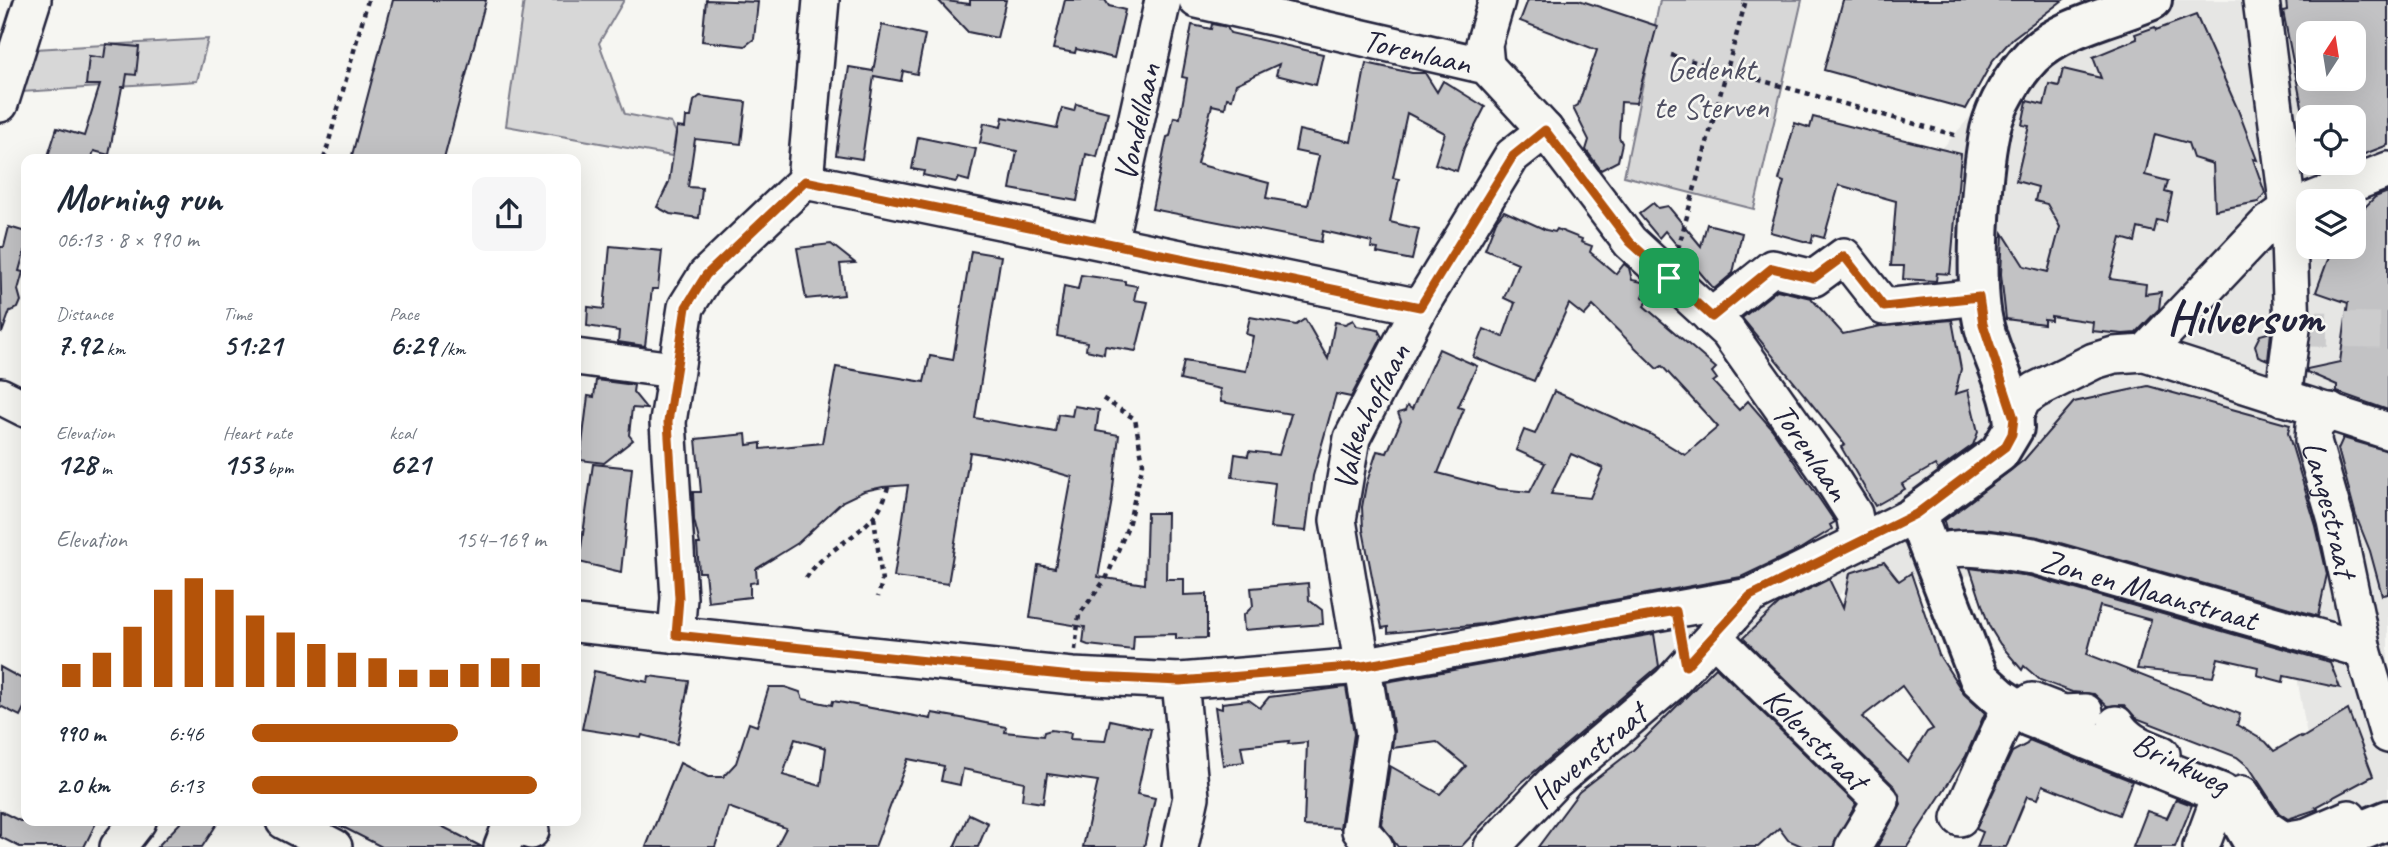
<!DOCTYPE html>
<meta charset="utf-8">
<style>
:root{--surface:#fff;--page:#f6f6f7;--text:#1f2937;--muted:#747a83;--accent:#b45309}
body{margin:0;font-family:Caveat,sans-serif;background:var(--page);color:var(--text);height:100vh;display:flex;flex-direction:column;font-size:26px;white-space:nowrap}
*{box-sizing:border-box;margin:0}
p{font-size:23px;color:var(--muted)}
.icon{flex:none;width:38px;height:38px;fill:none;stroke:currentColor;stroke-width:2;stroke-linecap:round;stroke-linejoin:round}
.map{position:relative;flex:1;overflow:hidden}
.panel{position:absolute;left:21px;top:154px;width:560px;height:672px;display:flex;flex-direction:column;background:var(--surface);border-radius:14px;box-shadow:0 7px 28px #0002}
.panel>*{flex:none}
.needle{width:46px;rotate:12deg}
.controls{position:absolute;left:2296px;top:21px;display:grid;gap:14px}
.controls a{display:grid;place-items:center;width:70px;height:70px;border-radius:14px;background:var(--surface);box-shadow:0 7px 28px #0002;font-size:35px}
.pin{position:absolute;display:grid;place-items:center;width:60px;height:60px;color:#fff;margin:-30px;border-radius:14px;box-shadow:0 4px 10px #0006}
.round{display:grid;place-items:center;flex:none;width:74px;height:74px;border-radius:14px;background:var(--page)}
.overview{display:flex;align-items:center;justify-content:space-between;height:119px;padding:0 35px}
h1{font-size:38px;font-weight:800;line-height:52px}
.figures{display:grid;grid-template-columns:repeat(3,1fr);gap:10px;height:119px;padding:7px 35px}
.figures div{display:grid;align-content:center}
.figures b{font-size:30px;font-weight:800}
.figures small{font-size:19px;font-weight:400}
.figures p{font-size:19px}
.chart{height:196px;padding:14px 35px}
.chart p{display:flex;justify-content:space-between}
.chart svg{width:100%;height:126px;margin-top:7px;stroke:var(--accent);stroke-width:6}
ul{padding:0 35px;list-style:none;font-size:23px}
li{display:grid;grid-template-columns:112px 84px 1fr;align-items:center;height:52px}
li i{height:18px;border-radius:9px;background:var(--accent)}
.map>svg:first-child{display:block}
.built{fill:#e6e6e4;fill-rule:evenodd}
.green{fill:#d7d7d7;stroke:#7c7c89;stroke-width:2}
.building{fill:#c2c2c4;stroke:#22223b;stroke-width:2;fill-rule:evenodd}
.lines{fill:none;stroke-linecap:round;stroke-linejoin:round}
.minor-tunnel{stroke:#cccccd;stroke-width:35;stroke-dasharray:35 18;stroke-linecap:butt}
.minor-casing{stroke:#22223b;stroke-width:40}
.major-casing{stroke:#22223b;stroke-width:44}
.path{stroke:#22223b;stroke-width:4.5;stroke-dasharray:5 5;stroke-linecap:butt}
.minor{stroke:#f6f6f2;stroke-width:35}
.major{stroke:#f6f6f2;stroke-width:38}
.route-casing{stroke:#fff;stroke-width:14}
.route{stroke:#b45309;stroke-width:9}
.labels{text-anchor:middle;stroke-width:5;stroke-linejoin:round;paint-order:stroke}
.street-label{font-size:33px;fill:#22223b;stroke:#f6f6f2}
.park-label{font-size:33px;fill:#4f4f62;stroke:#f6f6f2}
.town-label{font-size:47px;font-weight:bold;fill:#22223b;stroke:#f6f6f2}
</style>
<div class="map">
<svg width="2388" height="847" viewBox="0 0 2388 847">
<rect width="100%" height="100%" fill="#f6f6f2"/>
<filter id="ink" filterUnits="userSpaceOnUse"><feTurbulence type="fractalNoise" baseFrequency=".0143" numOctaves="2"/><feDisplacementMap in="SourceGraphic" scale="14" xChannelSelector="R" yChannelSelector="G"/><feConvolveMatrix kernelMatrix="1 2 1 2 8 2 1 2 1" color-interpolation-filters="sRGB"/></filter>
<g filter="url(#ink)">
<!-- built -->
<path class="built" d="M2103 0H2388V847H2355L2309 747 2257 442 1994 510 1991 574 1850 584 1643 798 1557 709 1623 653V581L1775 515 1860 455 1899 369 1922 171 2044 34ZM2308 33H2354V79H2308ZM2308 117H2354V163H2308ZM2308 201H2354V247H2308Z"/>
<!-- green -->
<g class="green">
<polygon points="524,0 624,0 599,43 625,114 671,123 676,132 672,156 506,126"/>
<polygon points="1660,0 1802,0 1754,209 1624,176"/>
<polygon points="208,39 197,81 22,92 35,49"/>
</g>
<!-- building -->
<g class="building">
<polygon points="393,0 486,0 444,159 351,159"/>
<polygon points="706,0 758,2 754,39 745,46 702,41"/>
<polygon points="938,0 970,4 970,0 1006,0 997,38 968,32"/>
<polygon points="1065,0 1105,0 1109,6 1125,10 1114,58 1076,49 1075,53 1053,49"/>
<polygon points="1528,0 1579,0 1657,26 1636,103 1621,102 1619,137 1622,143 1618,161 1601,170 1586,150 1589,140 1573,108 1578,105 1597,50 1520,21"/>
<polygon points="1843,0 2063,0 2013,38 1993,60 1966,109 1824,70"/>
<path d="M2286 0H2388V145L2354 158V117H2304L2283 11 2287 10ZM2308 33H2354V79H2308Z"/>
<polygon points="2196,15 2238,110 2257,160 2253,159 2265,193 2258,202 2215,210 2213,164 2193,158 2188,143 2155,134 2145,175 2168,181 2165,192 2172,194 2166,222 2157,220 2154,232 2138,228 2135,242 2121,238 2110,279 2146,284 2145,294 2161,292 2159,309 2136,333 2123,334 2092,331 2093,322 2051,316 2051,320 2044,319 2044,324 2006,319 2001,274 2003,233 2024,266 2048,272 2060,227 2047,204 2035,201 2038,187 2016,181 2029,126 2022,125 2027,101 2044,105 2049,84 2059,86 2063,69 2101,78 2093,57 2137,39 2135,34 2155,27 2156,30"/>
<polygon points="1212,24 1227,27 1230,33 1323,54 1316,85 1276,75 1279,64 1236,84 1232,99 1227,98 1225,108 1212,105 1197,164 1269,183 1266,198 1308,205 1319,156 1295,151 1299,130 1351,142 1366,63 1412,73 1425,73 1437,92 1443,81 1485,107 1464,148 1457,171 1435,164 1445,133 1407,113 1393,178 1399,179 1390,222 1419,229 1412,260 1377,253 1378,249 1371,248 1372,242 1323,231 1321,242 1152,209 1167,137 1170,136 1174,117 1180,118 1187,78 1182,77 1192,25 1211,29"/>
<polygon points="882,25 925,35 917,74 903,71 901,81 874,76 862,159 836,155 849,67 873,71"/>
<polygon points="106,44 139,47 136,75 127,74 125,87 122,87 109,155 94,151 91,159 47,159 57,128 84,136 100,85 86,85 89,56 104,58"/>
<polygon points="700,96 746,102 741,144 695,139 688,187 702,188 699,218 670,214 657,207 669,182 677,127 685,128 686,117 691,117 694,101"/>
<polygon points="1076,104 1108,112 1097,157 1086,154 1077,201 1010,189 1017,151 980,143 984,123 1001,127 1003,117 1057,128 1062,108 1074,111"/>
<polygon points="1813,117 1961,154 1950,274 1937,273 1936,281 1903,279 1904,266 1891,266 1896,201 1839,185 1824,238 1813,235 1811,243 1770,232 1784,182 1779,180 1795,123 1810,128"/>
<polygon points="918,137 976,149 969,181 958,178 956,182 923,175 924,171 912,169"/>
<polygon points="2388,192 2388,410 2337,392 2337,385 2307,372 2307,369 2340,362 2348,303 2316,292 2327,262 2335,247 2354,247 2354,228 2365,207 2375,197"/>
<polygon points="1653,203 1658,208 1668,206 1701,246 1707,224 1742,233 1733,273 1714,289 1665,231 1659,238 1639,214"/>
<path d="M1504 211 1546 230 1555 232 1557 229 1582 239 1581 242 1592 246 1590 252 1616 274 1624 264 1629 268 1632 280 1642 282 1647 289 1642 296 1648 301 1644 306 1716 368 1712 372 1717 379 1713 382 1739 410 1748 401 1772 429 1835 522 1830 525 1832 529 1800 549 1741 577 1482 624 1388 633V627L1382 628 1363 530 1362 507 1366 485 1377 451 1387 453 1401 421 1398 413 1405 411 1407 406 1412 409 1439 349 1477 366 1458 407 1464 409 1438 473 1499 489 1530 492 1545 463 1516 450 1524 430 1535 434 1554 391 1650 434 1685 455 1718 427 1662 366 1657 369 1593 306 1584 316 1569 304 1534 381 1473 357 1484 329 1503 337 1515 303 1504 298 1518 263 1485 249 1496 221ZM1571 454 1603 468 1590 498 1551 494Z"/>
<polygon points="9,227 26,232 26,246 19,271 23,272 18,290 21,301 18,308 10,311 2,333 0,247 4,247"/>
<polygon points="831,244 855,263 840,264 844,295 806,299 797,248"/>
<polygon points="610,246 662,251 658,289 652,289 645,346 618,342 619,331 587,326 588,307 604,309"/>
<polygon points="971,251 1001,256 975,418 1055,432 1058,414 1072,416 1074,406 1099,410 1096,431 1119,435 1111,505 1098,577 1145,584 1147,513 1167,513 1166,579 1184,579 1184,595 1207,594 1207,638 1176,639 1176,634 1134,635 1133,650 1088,645 1083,643 1085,627 1030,618 1038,565 1055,568 1072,477 1007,458 970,452 948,584 894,577 908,485 883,487 864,491 843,501 798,543 756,569 757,582 750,583 750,597 708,602 705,572 699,572 697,544 700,544 694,520 693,492 701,492 696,439 746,434 747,445 761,443 761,449 822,443 836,367 924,382 930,356 953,360"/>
<polygon points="1081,275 1125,281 1125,284 1137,286 1134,300 1148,302 1136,351 1105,346 1104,354 1086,350 1087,342 1057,336 1064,286 1078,289"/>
<polygon points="1777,290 1811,298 1843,334 1881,326 1952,320 1961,369 1955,394 1968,390 1978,432 1973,445 1938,470 1935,465 1902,484 1905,489 1875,506 1841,447 1845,445 1742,318"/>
<polygon points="1250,317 1296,325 1305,319 1328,359 1335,322 1345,324 1353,320 1357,326 1378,330 1382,337 1351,397 1336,394 1313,476 1306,531 1270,528 1275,483 1232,477 1235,454 1248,456 1249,451 1279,455 1291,414 1221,402 1220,389 1180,380 1184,361 1246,371 1253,336 1246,334"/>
<polygon points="2271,332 2268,360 2258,356 2255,345 2260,335"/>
<polygon points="596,380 634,385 633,392 647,409 632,408 629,435 633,440 604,463 580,460 588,396 594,397"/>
<polygon points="2148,386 2290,425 2288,433 2316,526 2327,574 2318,616 2039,537 1984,529 1946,530 1944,521 2024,460 2074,402"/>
<polygon points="2343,438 2388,451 2388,594 2382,595 2370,551 2356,516 2338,449"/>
<polygon points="593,464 632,468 621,572 579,562"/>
<path d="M1884 562 1899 581 1911 573 1939 655 1964 694 1985 713 1966 756 1907 847H1877L1901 804 1895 787 1743 638 1779 604 1829 579 1843 608 1850 573ZM1902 686 1933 729 1927 732 1908 762 1862 717Z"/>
<polygon points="1970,568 2030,576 2330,662 2340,688 2284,676 2283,682 2257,675 2258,667 2218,658 2213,677 2137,669 2151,620 2100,606 2087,654 2240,714 2237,725 2266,742 2274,751 2300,736 2302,738 2348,710 2373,776 2315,807 2318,809 2288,819 2279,813 2249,767 2237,757 2136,718 2124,705 2107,706 2094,694 2072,692 2040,680 2024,666 2022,670 2000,644 1989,626"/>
<polygon points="1308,583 1309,600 1322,610 1323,624 1244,630 1243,616 1253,606 1251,588"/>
<polygon points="1654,634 1659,666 1521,783 1461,847 1398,847 1381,824 1390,766 1440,794 1466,766 1437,742 1392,748 1394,731 1386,682"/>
<polygon points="0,667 26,681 26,704 20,716 0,706"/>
<polygon points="1716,667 1856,804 1833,847 1804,847 1788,840 1779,828 1758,847 1538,847 1579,792 1633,750"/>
<polygon points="594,671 648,682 649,676 689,681 677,744 642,735 641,738 582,729"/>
<path d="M769 687H785L800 692 803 699 832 705 833 701 931 719 932 713 961 718 1006 727 1005 732 1043 736 1044 732 1051 730 1071 733 1070 739 1105 741 1110 720 1151 729 1137 794 1155 798 1144 847H1083L1098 781 1047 774 1043 803 1022 800 1024 782 963 769 960 785 941 781 944 766 908 759 875 847H776L786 828 728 807 715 847H646L680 763 708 777H723L736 763 749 723 757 726ZM795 739 826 748 821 786 783 775Z"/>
<polygon points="1346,687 1354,734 1340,828 1304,826 1307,742 1288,744 1289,741 1241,746 1244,762 1223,765 1215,707 1222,709 1222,703 1249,700 1260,708 1269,697"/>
<polygon points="2029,740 2132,781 2119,815 2043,785 2038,799 2027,796 2006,847 1977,847 1983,832 1976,829 2012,752 2027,744"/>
<polygon points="2176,799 2192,805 2175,847 2133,847 2147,811 2167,818"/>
<polygon points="0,811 20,821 97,821 84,847 20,847 0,837"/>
<polygon points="969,814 988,823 978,847 954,847"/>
<polygon points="182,821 219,821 202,847 157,847"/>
<polygon points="331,821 432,821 482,847 382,847"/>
</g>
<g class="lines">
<!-- minor-tunnel -->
<polyline class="minor-tunnel" points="2292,329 2388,330"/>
<!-- minor casing -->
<g class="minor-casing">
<g id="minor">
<path id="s1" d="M1197 0 1486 66 1545 130 1630 242 1728 332 1828 473 1854 514 1859 540"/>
<polyline points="2261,0 2288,209 2292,329 2283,398"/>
<polyline points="1486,66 1484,44 1497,0"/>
<polyline points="0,104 33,0"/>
<polyline points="805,181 1420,307"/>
<polyline points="2309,201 2388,170"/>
<path id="s2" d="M1109 243 1163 0"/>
<polyline points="1711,317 1772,268 1814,278 1844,256 1884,307 1979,297"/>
<polyline points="2145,353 2266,225 2288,209 2305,203"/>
<polyline points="576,357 674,370"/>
<polyline points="0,396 26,409"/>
<path id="s3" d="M2330 411 2314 426 2313 441 2336 521 2363 650 2388 735"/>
<polyline points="2014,418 2023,399 2036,390 2094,361 2114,355 2145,353 2388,431"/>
<path id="s4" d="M1933 554C1963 542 2003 552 2034 556L2363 650"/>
<polyline points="576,624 1072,676 1180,681 1361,666 1750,596 1916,514"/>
<polyline points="676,635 679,598 668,422 686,307 706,275 805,181 821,0"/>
<path id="s5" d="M1714 637 1881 801 1853 847"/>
<polyline points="1180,681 1191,797 1180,847"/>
<polyline points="2032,701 2063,713 2085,712"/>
<path d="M2116 724C2127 742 2143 746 2162 754"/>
<polyline points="2242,794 2264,827 2283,840 2307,836 2349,818"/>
<polyline points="1960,818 2011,705"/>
<polyline points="284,821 334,847"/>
<polyline points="118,847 138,821"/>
<polyline points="502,847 511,824 531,831"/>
<path id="s6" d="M1375 847 1360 830 1374 734 1338 520 1352 438 1420 307 1512 156 1545 130"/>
<path id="s7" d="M1492 847 1553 783 1670 684 1750 596"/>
<polyline points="2201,847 2221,793"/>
</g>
</g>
<!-- major casing -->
<g class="major-casing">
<g id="major">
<path d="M2152 0C2114 17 2062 26 2032 56 2014 75 1996 105 1990 130 1981 173 1973 284 1984 326 1992 360 2014 393 2014 428L1999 453 1916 514 1979 678 2001 698 2030 717 2221 793 2229 801 2256 847"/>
<polyline points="2322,847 2388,820"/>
</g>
</g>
<!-- path -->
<g class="path">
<polyline points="1671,55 1958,136"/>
<polyline points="324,159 368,0"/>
<polyline points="1678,249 1746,0"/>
<polyline points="874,517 882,581 878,597"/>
<path d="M806 578C830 541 879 533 888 486"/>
<polyline points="1075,650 1079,615 1107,577 1128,526 1143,463 1135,419 1102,398"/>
</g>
<!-- minor -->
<use href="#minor" class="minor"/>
<!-- major -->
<use href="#major" class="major"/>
</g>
</g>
<g class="lines" filter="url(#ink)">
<!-- route casing -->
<g class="route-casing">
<polygon id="route" points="1545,130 1630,242 1712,317 1772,268 1814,278 1844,256 1884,307 1979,297 1983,324 2014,418 2012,434 2005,447 1916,514 1750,596 1686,666 1676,611 1362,666 1180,681 1072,676 676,635 679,598 668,422 686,307 706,275 805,181 1420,307 1513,156"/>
</g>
<!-- route -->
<use href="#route" class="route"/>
</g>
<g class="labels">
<!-- street labels -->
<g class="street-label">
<text dy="12" stroke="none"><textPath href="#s1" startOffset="226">Torenlaan</textPath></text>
<text dy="12" stroke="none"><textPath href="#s2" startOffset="124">Vondellaan</textPath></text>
<text dy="12" stroke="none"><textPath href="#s6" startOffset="446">Valkenhoflaan</textPath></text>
<text dy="12" stroke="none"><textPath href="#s1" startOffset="803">Torenlaan</textPath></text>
<text dy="12" stroke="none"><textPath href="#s3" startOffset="107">Langestraat</textPath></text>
<text dy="12" stroke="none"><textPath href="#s4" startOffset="222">Zon en Maanstraat</textPath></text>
<text dy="12" stroke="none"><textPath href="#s5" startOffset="144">Kolenstraat</textPath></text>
<text dy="12" stroke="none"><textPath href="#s7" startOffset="133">Havenstraat</textPath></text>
<text transform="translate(2181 762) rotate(26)" y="12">Brinkweg</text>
</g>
<!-- park labels -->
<g class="park-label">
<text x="1711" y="80">Gedenkt<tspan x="1711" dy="38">te Sterven</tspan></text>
</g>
<!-- town labels -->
<g class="town-label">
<text x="2245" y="333">Hilversum</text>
</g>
</g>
</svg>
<div class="controls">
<a><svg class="needle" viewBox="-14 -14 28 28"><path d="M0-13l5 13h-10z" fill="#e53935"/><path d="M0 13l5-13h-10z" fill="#747a83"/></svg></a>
<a><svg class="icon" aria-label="locate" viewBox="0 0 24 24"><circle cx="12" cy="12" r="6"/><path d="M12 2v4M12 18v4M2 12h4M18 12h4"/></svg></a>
<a><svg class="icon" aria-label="layers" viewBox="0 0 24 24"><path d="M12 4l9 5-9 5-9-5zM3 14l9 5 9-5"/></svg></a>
</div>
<div class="pin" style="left:1669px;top:278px;background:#1e9e55"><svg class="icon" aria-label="arrive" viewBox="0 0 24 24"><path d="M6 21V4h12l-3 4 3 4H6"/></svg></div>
<section class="panel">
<div class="overview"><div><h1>Morning run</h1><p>06:13 · 8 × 990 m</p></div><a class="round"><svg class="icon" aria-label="share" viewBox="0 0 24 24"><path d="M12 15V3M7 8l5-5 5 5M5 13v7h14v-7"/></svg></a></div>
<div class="figures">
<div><p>Distance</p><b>7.92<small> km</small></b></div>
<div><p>Time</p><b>51:21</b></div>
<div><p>Pace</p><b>6:29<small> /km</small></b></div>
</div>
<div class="figures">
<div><p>Elevation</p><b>128<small> m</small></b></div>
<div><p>Heart rate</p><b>153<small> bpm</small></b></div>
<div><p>kcal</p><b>621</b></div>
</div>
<div class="chart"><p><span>Elevation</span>154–169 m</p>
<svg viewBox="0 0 160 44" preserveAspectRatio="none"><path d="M5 44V36M15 44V32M25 44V23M35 44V10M45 44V6M55 44V10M65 44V19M75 44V25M85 44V29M95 44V32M105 44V34M115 44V38M125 44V38M135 44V36M145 44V34M155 44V36"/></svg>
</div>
<ul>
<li><b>990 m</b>6:46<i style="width:70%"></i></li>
<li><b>2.0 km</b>6:13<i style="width:97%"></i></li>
</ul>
</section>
</div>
